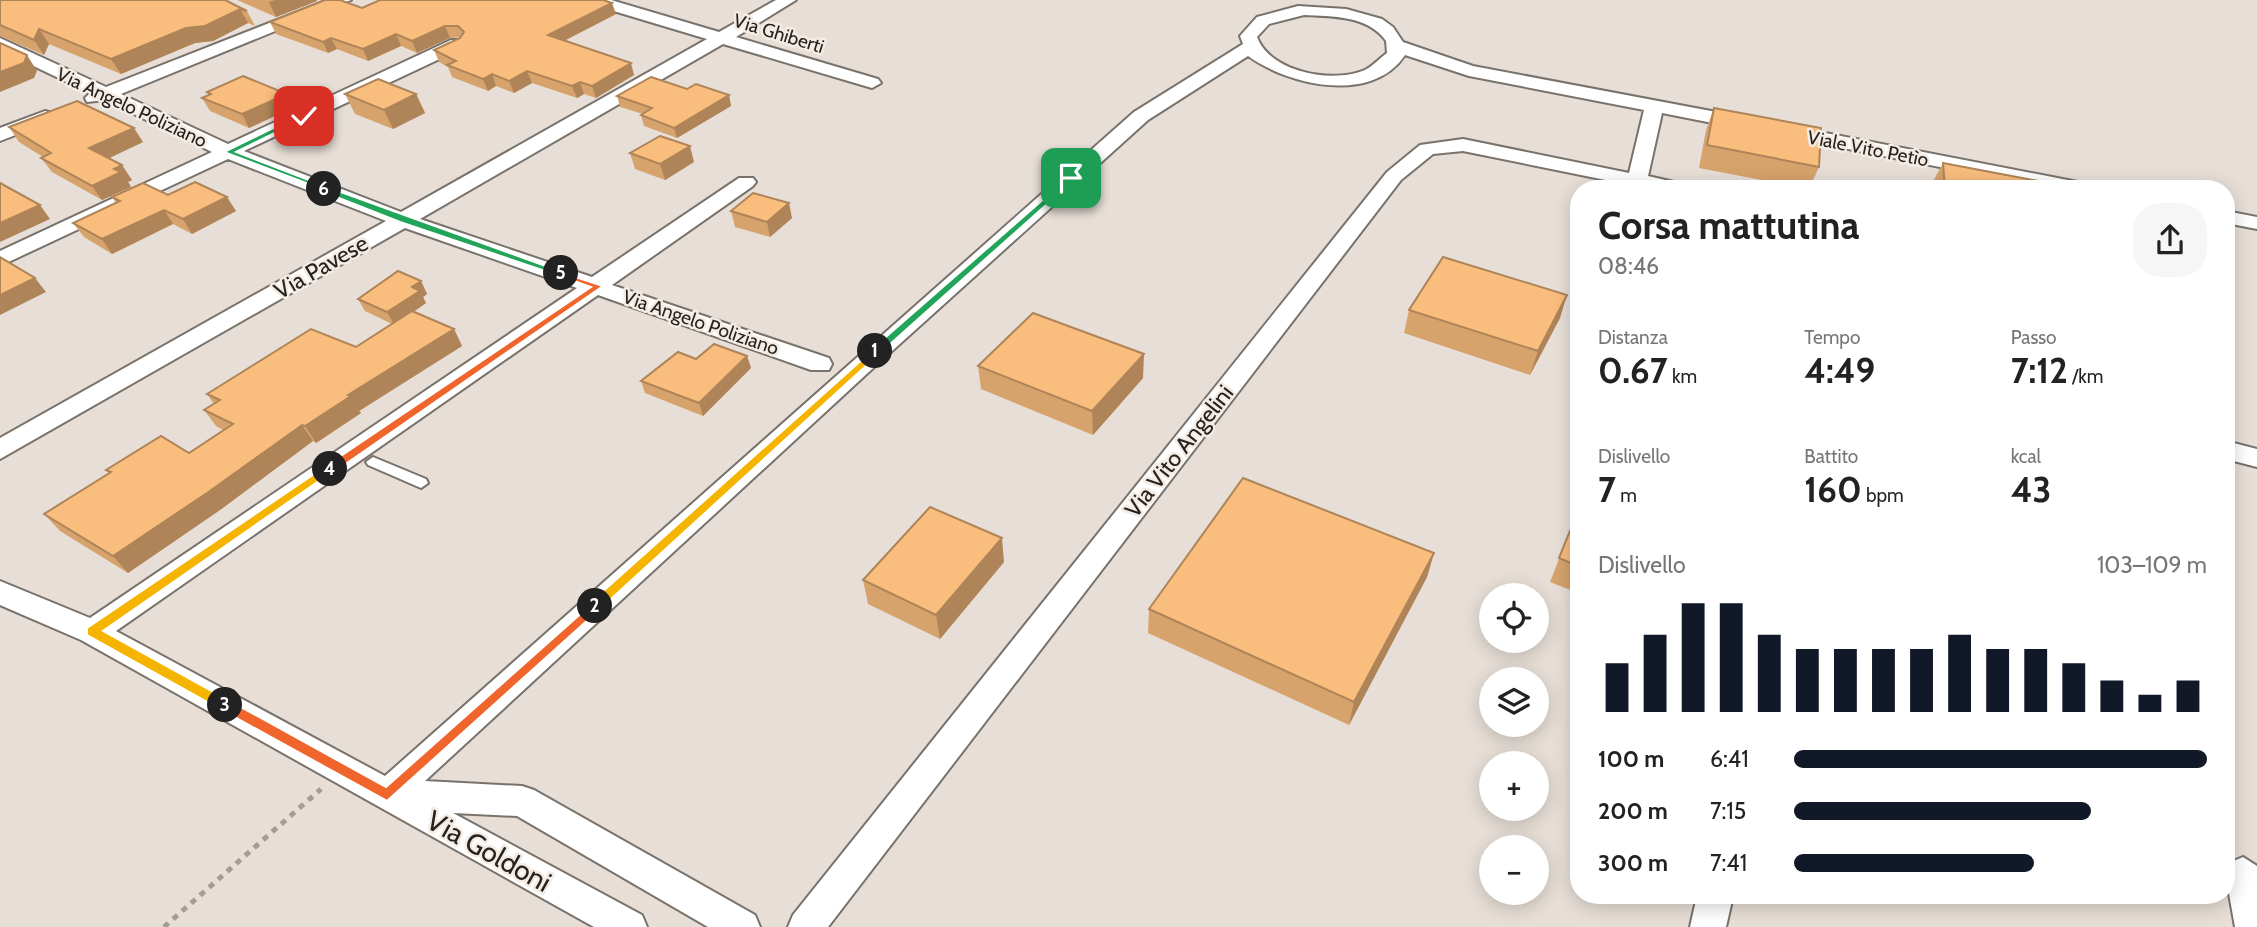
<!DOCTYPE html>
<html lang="it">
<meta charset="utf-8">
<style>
:root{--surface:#fff;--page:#f6f6f6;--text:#222;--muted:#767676;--accent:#111827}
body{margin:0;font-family:Cabin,sans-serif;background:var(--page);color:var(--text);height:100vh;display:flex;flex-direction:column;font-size:26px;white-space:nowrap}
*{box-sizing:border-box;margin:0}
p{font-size:23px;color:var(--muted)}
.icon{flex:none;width:38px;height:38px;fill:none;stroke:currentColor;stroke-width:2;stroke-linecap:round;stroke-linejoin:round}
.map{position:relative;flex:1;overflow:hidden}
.drawer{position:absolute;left:1570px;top:180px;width:665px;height:724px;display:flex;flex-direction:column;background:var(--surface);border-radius:28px;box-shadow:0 4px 18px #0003}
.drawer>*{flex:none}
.fabs{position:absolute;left:1479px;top:583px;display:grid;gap:14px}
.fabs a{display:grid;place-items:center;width:70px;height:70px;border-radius:50%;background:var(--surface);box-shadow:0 4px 18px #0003;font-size:35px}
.pin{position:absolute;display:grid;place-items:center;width:60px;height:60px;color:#fff;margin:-30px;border-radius:14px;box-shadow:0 4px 10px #0006}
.km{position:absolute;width:35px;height:35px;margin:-18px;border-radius:50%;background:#222;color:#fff;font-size:19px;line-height:35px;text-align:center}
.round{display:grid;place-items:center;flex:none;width:74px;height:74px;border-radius:28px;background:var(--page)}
.head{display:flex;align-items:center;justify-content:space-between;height:119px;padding:0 28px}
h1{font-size:38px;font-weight:800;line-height:52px}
.figures{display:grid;grid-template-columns:repeat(3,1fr);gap:10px;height:119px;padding:7px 28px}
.figures div{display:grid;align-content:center}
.figures b{font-size:35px;font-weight:800}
.figures small{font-size:19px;font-weight:400}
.figures p{font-size:19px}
.chart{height:196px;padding:14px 28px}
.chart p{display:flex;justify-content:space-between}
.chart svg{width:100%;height:126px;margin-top:7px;stroke:var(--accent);stroke-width:6}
ul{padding:0 28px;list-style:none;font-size:23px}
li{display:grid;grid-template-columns:112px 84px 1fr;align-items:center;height:52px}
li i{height:18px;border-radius:9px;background:var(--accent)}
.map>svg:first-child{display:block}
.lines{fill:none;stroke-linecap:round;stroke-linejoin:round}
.lane-casing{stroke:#79726b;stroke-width:4}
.street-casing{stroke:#79726b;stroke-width:4}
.path{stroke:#a49d97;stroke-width:5;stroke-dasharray:6 6;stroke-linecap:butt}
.lane{fill:#fff;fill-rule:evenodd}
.street{fill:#fff;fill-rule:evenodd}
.wall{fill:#d6a36c}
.shaded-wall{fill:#ae8458}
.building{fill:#f9bd7e;stroke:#ae8458;stroke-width:2}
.split-1{fill:#22a559;stroke:#fff;stroke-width:2}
.split-2{fill:#f5b400;stroke:#fff;stroke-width:2}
.split-3{fill:#f0652b;stroke:#fff;stroke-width:2}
.split-4{fill:#f5b400;stroke:#fff;stroke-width:2}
.split-5{fill:#f0652b;stroke:#fff;stroke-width:2}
.split-6{fill:#22a559;stroke:#fff;stroke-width:2}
.split-7{fill:#22a559;stroke:#fff;stroke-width:2}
.labels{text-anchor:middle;stroke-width:5;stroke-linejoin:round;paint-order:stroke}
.far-street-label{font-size:19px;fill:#25221f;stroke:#f4ece4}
.street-label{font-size:23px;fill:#25221f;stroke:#f4ece4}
.near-street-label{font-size:28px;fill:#25221f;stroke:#f4ece4}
</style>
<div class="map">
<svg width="2257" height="927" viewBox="0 0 2257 927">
<rect width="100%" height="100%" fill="#e7dfd7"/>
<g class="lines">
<!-- lane casing -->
<g class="lane-casing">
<polygon id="lane" points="373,457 426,479 428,483 421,488 368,465 366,462"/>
</g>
<!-- street casing -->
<g class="street-casing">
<g id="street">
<path d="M328 0H351L121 94 228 144 451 40H463L466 44 463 48 244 151 401 212 707 39 587 3 585 0H611L719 32 776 0H796L736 37 878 79 881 83 872 88 723 44 420 219 592 277 739 178H753L756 182 753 186 612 285 829 358 832 364 829 370H811L598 295 116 631 385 776 1134 112 1243 44 1240 36 1257 17 1298 6 1346 9 1382 19 1393 27 1403 42 1473 66 1743 117 1752 123 1743 129 1662 113 1648 176 1687 185 1690 189H1650L1463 151 1433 154 1401 180 828 927H788L793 915 1387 172 1420 145 1463 139 1629 173 1644 110 1469 76 1405 55C1372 105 1288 85 1248 56L1148 120 871 370 425 781 522 786 534 790 755 915 760 927H708L517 816 453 813 642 915 647 927H594L81 640 0 605V581L90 618 577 288 405 228 0 459V438L386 221 228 159 0 266V251L212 152 105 100 87 102 85 98 90 93 0 50V38L106 87ZM1304 15C1332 16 1369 16 1386 41L1387 53C1380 58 1372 67 1365 70 1332 84 1270 72 1257 37L1269 24Z"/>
<polygon points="45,111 52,113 54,117 52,121 0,141 0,128"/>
<polygon points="1784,125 2083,183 2093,189 2052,189 1777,135 1774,131 1777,127"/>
<polygon points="2226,211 2257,217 2257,229 2226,223"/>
<polygon points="2226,441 2257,449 2257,467 2226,459"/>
<polygon points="2243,857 2257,866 2257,927 2235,927 2226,877 2231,862"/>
<polygon points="1697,896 1733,896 1726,927 1690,927"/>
</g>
</g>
<!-- path -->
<polyline class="path" points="164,927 321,789"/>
<!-- lane -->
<use href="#lane" class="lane"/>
<!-- street -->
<use href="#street" class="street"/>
</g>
<!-- wall -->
<g class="wall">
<polygon points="0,0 225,0 247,11 255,26 248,23 213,41 195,43 121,74 49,44 44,55 0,36"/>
<polygon points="237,0 316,0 317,1 276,17"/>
<polygon points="362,8 616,14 564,41 634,75 596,98 584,94 577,98 532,83 514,93 496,86 488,91 452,77 448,67 439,62 434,50 461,37 450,38 417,53 401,46 368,61 337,49 328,53 276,34 270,22"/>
<polygon points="207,92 294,107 249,128 210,111 202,98 209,95"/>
<polygon points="345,94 416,94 425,113 393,129 355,114"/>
<polygon points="729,95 731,106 677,138 644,126 641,115 643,114 620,107 617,96"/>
<polygon points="1714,108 1819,167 1809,189 1699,168 1706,130"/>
<polygon points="9,127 143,142 109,158 132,180 128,182 131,187 102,200 52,172 41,158 43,157 19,142"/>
<polygon points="630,153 694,162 665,180 635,169"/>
<polygon points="1943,163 2080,189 1931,189 1931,185"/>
<polygon points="112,197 236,211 192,234 173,224 112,254 84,237 73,223 116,203"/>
<polygon points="731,211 792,218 770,237 735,227"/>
<polygon points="421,281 427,294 423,297 426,303 414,312 454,329 462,346 359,411 361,413 316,443 313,441 220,510 128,573 60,531 44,514 109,473 106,470 189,453 223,430 216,426 204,410 214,404 207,394 356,347 392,324 365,311 358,299"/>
<polygon points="1409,310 1560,318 1530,375 1404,333"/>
<polygon points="747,356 751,368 703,416 645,393 641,381 696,359"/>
<polygon points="978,366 1143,378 1093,435 981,389"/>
<polygon points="1578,511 1578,593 1550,582"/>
<polygon points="1434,553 1427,577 1349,725 1148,633 1149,609"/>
<polygon points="1004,562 940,639 868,604 863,580"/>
</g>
<!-- shaded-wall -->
<g class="shaded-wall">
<polygon points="275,0 316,0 317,1 276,17 269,2"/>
<polygon points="612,3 616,14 552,47 548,35"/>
<polygon points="240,9 248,23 213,41 195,43 121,74 111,59 186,28"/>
<polygon points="445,26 450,38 417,53 412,41"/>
<polygon points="39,29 49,44 44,55 34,40"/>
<polygon points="396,34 401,46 368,61 363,49"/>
<polygon points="331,38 337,49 328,53 323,42"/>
<polygon points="27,55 37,71 34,78 0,92 0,72"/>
<polygon points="631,63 634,75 596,98 592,86"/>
<polygon points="527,71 532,83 514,93 509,81"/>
<polygon points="492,74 496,86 488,91 483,79"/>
<polygon points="580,82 584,94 577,98 572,86"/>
<polygon points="287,94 294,107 249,128 242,114"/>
<polygon points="416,94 425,113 393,129 384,110"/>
<polygon points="729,95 731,106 677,138 674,128"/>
<polygon points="134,128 143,142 99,163 89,148"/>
<polygon points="690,146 694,162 665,180 660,164"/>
<polygon points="122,165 132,180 128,182 131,187 102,200 92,186 114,169"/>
<polygon points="227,197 236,211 192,234 183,219"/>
<polygon points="789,203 792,218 770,237 767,222"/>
<polygon points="40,205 50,219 0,242 0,223"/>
<polygon points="164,210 173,224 112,254 102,239"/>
<polygon points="35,278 46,292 0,315 0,295"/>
<polygon points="421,281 427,294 423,297 426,303 394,324 387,312 412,287"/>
<polygon points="1567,295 1560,318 1530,375 1538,351"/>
<polygon points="454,329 462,346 359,411 361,413 316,443 305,426 348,395"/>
<polygon points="1144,354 1143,378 1093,435 1092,411"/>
<polygon points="747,356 751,368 703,416 699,403"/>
<polygon points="302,425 313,441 220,510 128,573 113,556"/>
<polygon points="1002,538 1004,562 940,639 936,615"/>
<polygon points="1434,553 1427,577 1349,725 1354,702"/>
</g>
<!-- building -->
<g class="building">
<polygon points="0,0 225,0 247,11 240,9 205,26 186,28 111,59 39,29 34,40 0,25"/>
<polygon points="325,0 340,0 362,8 380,0 603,0 612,3 548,35 631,63 592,86 580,82 572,86 527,71 509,81 492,74 483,79 447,65 456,61 434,50 460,38 464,32 458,26 445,26 412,41 396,34 363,49 331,38 323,42 270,22"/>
<polygon points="0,43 27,55 24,63 0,72"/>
<polygon points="243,76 287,94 242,114 202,98 211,94 207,92"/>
<polygon points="651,77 687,89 696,84 729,95 674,128 641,115 652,108 617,96"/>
<polygon points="378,79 416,94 384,110 345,94"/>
<polygon points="77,101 134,128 89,148 122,165 114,169 121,172 92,186 41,158 51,153 9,127"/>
<polygon points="1714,108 1821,128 1819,167 1707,145"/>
<polygon points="660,136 690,146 660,164 630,153"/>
<polygon points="1943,163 2080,189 1945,189"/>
<polygon points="195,182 227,197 183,219 164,210 102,239 73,223 120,201 112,197 143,183 168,195"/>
<polygon points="0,183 40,205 0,223"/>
<polygon points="753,193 789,203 767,222 731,211"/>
<polygon points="0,257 35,278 0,295"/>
<polygon points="1443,257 1567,295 1538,351 1409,310"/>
<polygon points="398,271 421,281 412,287 420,291 387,312 358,299"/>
<polygon points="412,311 454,329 348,395 351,396 305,426 302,425 207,493 113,556 44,514 111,472 106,470 161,436 189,453 233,424 204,410 220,400 207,394 311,329 356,347"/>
<polygon points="1033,313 1144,354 1092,411 978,366"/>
<polygon points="714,344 747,356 699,403 641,381 678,352 696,359"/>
<polygon points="1243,478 1434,553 1354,702 1149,609"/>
<polygon points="930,507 1002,538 936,615 863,580"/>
<polygon points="1578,511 1578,566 1559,558"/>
</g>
<!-- split-1 -->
<polygon class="split-1" points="1071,175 1074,180 879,354 872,354 872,349"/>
<!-- split-2 -->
<polygon class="split-2" points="875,348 879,349 879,354 600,609 591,609 591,602"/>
<!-- split-3 -->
<polygon class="split-3" points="595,601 602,606 600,609 387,801 220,709 218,705 225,699 230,701 386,787"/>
<!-- split-4 -->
<polygon class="split-4" points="326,466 336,469 103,631 230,701 230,709 220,709 87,635 87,628"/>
<!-- split-5 -->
<polygon class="split-5" points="557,271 603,286 334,472 326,472 326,466 591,287 557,275"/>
<!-- split-6 -->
<polygon class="split-6" points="321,187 327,187 565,273 557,275 400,222 321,191"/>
<!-- split-7 -->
<polygon class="split-7" points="302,114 309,116 236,152 327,187 327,191 224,152"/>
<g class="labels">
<!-- far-street labels -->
<g class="far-street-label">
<text transform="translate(779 33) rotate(17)" y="7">Via Ghiberti</text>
<text transform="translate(132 107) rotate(25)" y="7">Via Angelo Poliziano</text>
<text transform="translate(1868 148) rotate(11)" y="7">Viale Vito Petìo</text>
<text transform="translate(701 322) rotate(19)" y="7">Via Angelo Poliziano</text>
</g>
<!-- street labels -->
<g class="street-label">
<text transform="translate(321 267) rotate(-30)" y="8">Via Pavese</text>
<text transform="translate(1179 451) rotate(-52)" y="8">Via Vito Angelini</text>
</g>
<!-- near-street labels -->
<g class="near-street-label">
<text transform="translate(489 851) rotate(29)" y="10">Via Goldoni</text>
</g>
</g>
</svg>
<div class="fabs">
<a><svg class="icon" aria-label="locate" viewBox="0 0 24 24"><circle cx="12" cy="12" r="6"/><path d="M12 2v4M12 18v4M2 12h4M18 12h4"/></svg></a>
<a><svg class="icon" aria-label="layers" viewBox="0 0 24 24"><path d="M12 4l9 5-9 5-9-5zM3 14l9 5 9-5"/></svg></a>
<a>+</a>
<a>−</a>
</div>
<div class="pin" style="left:1071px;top:178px;background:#1e9e55"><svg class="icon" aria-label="arrive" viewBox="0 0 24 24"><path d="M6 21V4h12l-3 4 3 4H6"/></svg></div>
<div class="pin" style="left:304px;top:116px;background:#d93025"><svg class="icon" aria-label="check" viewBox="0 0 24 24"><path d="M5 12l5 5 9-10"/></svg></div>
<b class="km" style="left:875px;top:351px">1</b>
<b class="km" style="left:595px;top:606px">2</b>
<b class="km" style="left:225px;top:705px">3</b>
<b class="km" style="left:330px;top:469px">4</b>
<b class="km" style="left:561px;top:273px">5</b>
<b class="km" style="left:324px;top:189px">6</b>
<section class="drawer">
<div class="head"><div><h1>Corsa mattutina</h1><p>08:46</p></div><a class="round"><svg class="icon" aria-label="share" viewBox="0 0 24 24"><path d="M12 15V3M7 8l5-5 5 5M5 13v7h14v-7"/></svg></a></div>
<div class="figures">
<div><p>Distanza</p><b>0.67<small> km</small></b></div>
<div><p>Tempo</p><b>4:49</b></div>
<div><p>Passo</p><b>7:12<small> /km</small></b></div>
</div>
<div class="figures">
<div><p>Dislivello</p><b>7<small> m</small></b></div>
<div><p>Battito</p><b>160<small> bpm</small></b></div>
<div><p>kcal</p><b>43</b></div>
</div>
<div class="chart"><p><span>Dislivello</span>103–109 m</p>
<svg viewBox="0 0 160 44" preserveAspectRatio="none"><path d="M5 44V27M15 44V17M25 44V6M35 44V6M45 44V17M55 44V22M65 44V22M75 44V22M85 44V22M95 44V17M105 44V22M115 44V22M125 44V27M135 44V33M145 44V38M155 44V33"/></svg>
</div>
<ul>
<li><b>100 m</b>6:41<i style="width:100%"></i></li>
<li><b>200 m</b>7:15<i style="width:72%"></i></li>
<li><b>300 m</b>7:41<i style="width:58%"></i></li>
</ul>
</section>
</div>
